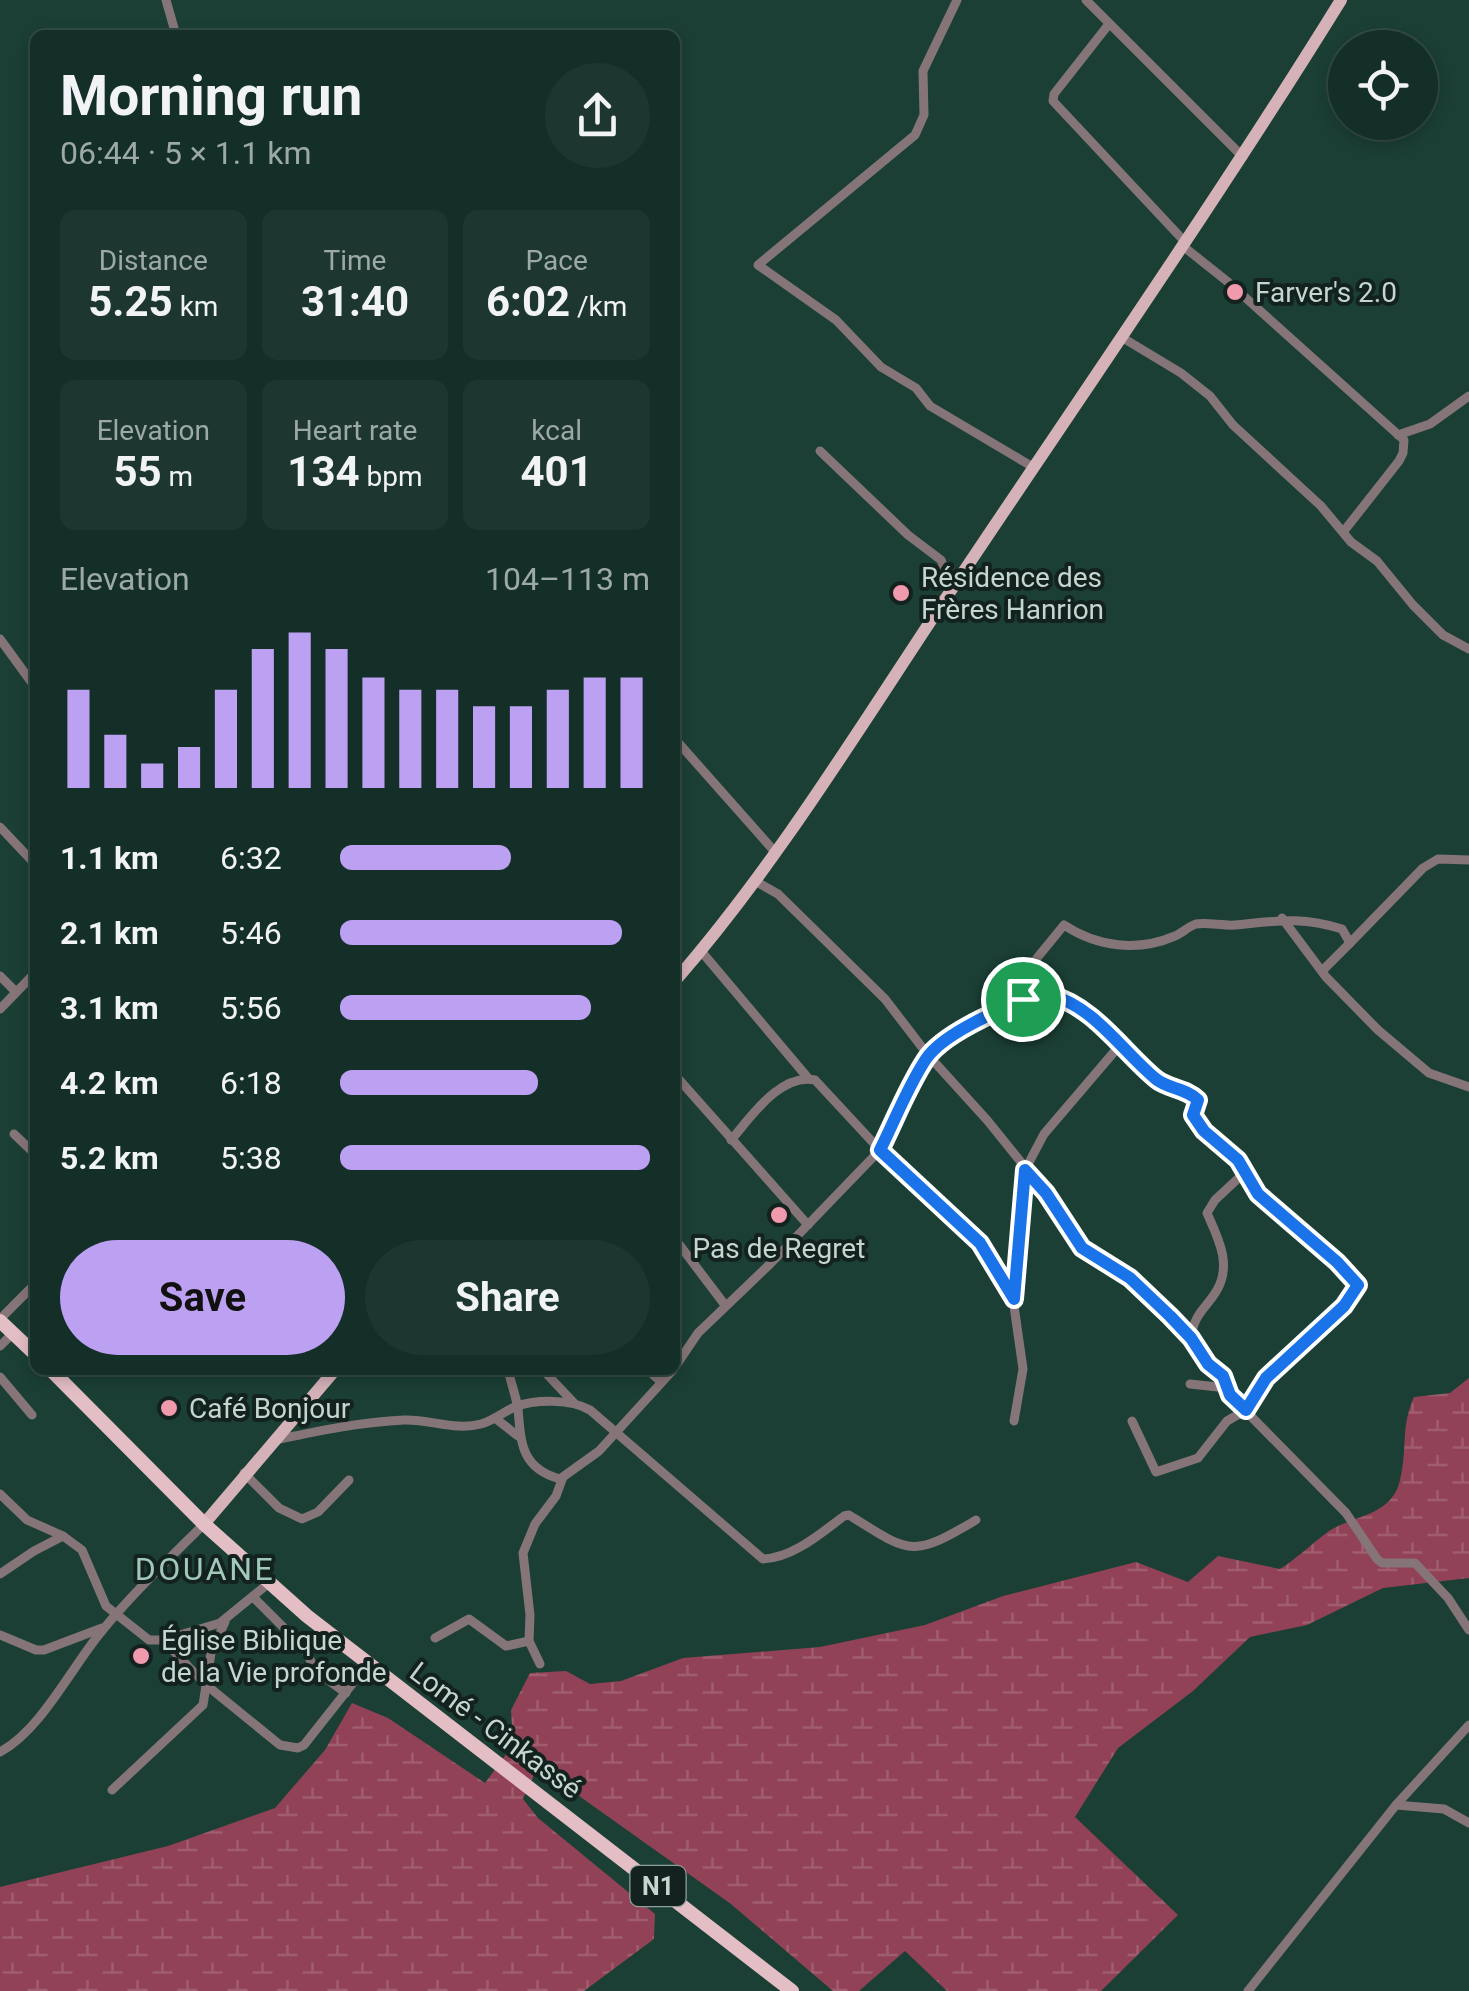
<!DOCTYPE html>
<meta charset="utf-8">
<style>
:root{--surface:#142f28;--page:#1d3730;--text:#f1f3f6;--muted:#9da9a8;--line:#334a45;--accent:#bca0f2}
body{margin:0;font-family:Roboto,sans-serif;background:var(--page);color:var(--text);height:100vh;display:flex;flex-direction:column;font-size:38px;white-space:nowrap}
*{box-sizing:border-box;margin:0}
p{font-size:32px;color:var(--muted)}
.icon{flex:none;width:55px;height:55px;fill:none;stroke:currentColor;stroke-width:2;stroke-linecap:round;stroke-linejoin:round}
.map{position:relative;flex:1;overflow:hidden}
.side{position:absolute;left:30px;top:30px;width:650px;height:1345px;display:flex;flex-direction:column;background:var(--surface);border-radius:15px;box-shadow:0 5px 15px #0003,0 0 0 2px var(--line)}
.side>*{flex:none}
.fabs{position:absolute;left:1328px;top:30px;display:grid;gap:20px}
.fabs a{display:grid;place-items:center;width:110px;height:110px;border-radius:50%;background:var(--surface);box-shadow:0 5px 15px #0003,0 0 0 2px var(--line);font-size:50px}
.pin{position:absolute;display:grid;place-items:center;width:85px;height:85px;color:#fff;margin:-42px;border:5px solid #fff;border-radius:50%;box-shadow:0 2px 10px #0007}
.round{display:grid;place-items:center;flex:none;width:105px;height:105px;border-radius:52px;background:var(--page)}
.summary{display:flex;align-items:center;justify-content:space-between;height:170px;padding:0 30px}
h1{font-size:55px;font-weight:700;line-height:75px}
.figures{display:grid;grid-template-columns:repeat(3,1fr);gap:15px;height:170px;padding:10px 30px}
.figures div{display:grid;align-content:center;border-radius:15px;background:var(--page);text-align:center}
.figures b{font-size:42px;font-weight:700}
.figures small{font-size:28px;font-weight:400}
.figures p{font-size:28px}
.chart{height:280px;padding:20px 30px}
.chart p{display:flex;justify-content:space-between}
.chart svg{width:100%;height:180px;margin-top:10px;stroke:var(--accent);stroke-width:6}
.action{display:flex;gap:20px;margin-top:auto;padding:20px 30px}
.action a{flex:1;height:115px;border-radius:60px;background:var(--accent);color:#111;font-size:40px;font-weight:700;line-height:115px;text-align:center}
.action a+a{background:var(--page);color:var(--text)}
ul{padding:0 30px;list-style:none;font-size:32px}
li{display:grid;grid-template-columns:160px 120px 1fr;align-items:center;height:75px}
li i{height:25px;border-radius:12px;background:var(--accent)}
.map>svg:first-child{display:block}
.wetland{fill:url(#wetland-marsh)}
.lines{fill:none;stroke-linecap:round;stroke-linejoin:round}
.minor{stroke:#867578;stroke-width:9}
.primary{stroke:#d4b2b8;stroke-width:12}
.trunk{stroke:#e3bec4;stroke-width:14}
.route-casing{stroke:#fff;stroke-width:20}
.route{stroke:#1a73e8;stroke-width:12}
.poi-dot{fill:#f29aad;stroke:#13221e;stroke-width:4}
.labels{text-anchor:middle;stroke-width:8;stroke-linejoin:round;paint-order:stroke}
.shield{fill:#13221e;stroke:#8ea09a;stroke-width:2.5}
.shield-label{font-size:25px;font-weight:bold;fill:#c3d6cf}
.poi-label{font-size:28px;fill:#c3d6cf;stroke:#13221e;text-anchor:start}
.street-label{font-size:28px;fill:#c3d6cf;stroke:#13221e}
.quarter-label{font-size:32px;letter-spacing:2.5px;fill:#a0c8bb;stroke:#13221e}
</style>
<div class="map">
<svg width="1469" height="1991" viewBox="0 0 1469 1991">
<defs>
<pattern id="wetland-marsh" width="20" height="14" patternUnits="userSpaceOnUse" patternTransform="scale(2.5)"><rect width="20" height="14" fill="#914256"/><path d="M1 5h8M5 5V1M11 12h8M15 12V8" fill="none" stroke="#9f5d6d"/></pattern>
</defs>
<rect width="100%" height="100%" fill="#1b3f35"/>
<!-- wetland -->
<path class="wetland" d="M1469 1378V1578L1383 1588 1307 1625 1250 1637 1193 1691 1118 1748 1075 1817 1178 1915 1101 1991H947L905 1951 859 1991H833L731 1904 565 1786 534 1775 523 1799 538 1818 655 1914 654 1939 584 1991H0V1887L168 1846 275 1808 325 1750 352 1703 388 1718 485 1783 513 1745 511 1710 530 1673 566 1671 590 1684 621 1681 683 1658 820 1647 925 1625 1003 1596 1136 1562 1188 1582 1218 1556 1280 1569C1298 1558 1312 1543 1329 1531 1354 1515 1392 1516 1400 1480 1408 1447 1400 1429 1414 1397L1450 1393Z"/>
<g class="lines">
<!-- minor -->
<g class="minor">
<polyline points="166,0 176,35"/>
<polyline points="957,0 923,71 924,115 915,135 758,265 836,320 881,367 916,388 930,406 1033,467"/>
<polyline points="1086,0 1243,157"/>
<polyline points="1109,24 1054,94 1053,101 1186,243"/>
<polyline points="1184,247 1228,282 1404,440 1403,453 1399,461 1344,531"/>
<polyline points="1123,338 1181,373 1210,396 1233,425 1321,506 1351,542 1377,561 1413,605 1443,635 1469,649"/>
<polyline points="1398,435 1430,424 1469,396"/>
<polyline points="820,451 908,535 941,560 952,588"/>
<polyline points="0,639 35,687"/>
<polyline points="675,739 775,852"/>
<polyline points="0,827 35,864"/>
<polyline points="755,881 778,894 885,999 928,1055 987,1120 1046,1193 1083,1248 1130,1278 1170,1316 1191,1338 1208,1365 1223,1376 1230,1395 1346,1513 1377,1559 1382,1563 1415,1563 1448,1598 1469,1630"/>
<polyline points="1282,918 1326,977 1378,1030 1429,1073 1469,1087"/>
<polyline points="701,951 808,1078"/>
<polyline points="1322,971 1350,943"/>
<polyline points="0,976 16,992"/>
<path d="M1023 999 1037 958 1064 925C1097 947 1138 952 1175 936 1182 933 1189 926 1196 924 1207 922 1223 926 1235 925 1277 921 1301 916 1342 929L1350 943 1423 868 1438 859 1469 860"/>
<polyline points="0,1009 35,973"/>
<polyline points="675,1075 808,1225"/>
<polyline points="14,1134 35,1154"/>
<path d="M731 1140C751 1117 780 1073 815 1080L880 1150 980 1243 1013 1299 1023 1369 1014 1421"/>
<polyline points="675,1239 725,1305"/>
<polyline points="1014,1296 1025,1170 1044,1134 1120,1045"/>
<polyline points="0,1319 35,1284"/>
<polyline points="0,1346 13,1333"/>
<path d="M675 1367 698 1333 771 1263 880 1150 928 1055 975 1022 1023 999 1059 997 1088 1015 1157 1080 1181 1089 1198 1100 1193 1115 1197 1124 1242 1167 1244 1173 1215 1200 1207 1213C1218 1238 1232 1264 1217 1290 1206 1309 1194 1313 1191 1338"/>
<path d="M508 1370C511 1383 516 1396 518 1409 521 1443 521 1468 560 1479L599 1451 673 1370"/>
<polyline points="543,1370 574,1403"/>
<polyline points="648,1370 661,1382"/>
<polyline points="0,1377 32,1415"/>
<polyline points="1190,1384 1227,1388"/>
<polyline points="495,1418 518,1436"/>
<polyline points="1132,1421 1156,1472 1198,1458 1227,1421 1246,1410 1266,1378 1356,1291 1358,1285 1347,1272 1258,1194 1244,1173"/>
<path d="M275 1440C318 1431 360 1422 404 1420 430 1419 455 1431 481 1424 493 1421 503 1412 515 1407 536 1399 571 1399 590 1410L763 1559C793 1558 821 1533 844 1516L849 1515C911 1554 912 1558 976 1520"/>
<polyline points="244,1473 279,1508 302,1519 318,1512 349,1480"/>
<polyline points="0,1494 27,1520 63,1536 82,1550 106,1606 149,1640 163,1640 220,1623 269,1583"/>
<polyline points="0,1574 34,1551 63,1536"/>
<polyline points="253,1597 304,1648 316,1671 346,1693"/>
<polyline points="0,1635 36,1650 44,1650 102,1628"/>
<polyline points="435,1638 469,1619 506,1646 529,1641"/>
<polyline points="163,1640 205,1684 280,1745 298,1748 304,1745 368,1664"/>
<polyline points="540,1664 529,1641 530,1615 523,1553 535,1524 556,1496 563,1477"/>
<path d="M0 1752C41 1730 71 1668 101 1632 132 1594 169 1559 204 1524"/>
<polyline points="112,1790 203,1705 211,1653 225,1622"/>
<polyline points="1396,1805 1444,1809 1469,1823"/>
<polyline points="1248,1991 1396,1805 1469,1725"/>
</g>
<!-- primary -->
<g class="primary">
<path d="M675 981C782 858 867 715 958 580 1087 387 1219 197 1341 0"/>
<polyline points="204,1524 335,1370"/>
</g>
<!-- trunk -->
<g class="trunk">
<polyline points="0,1321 35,1354"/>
<polyline points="51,1370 204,1524 307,1616 792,1991"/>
</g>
</g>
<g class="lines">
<!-- route casing -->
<g class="route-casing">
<path id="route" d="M1050 995C1094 1006 1123 1052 1156 1079 1168 1089 1186 1088 1198 1100L1193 1115 1204 1131 1238 1160 1258 1194 1337 1262 1358 1285 1344 1306 1266 1378 1246 1410 1230 1395 1223 1376 1208 1364 1191 1338 1170 1316 1130 1278 1082 1248 1046 1193 1025 1170 1014 1299 980 1243 880 1150C895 1120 908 1086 926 1059 944 1032 1019 998 1050 995Z"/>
</g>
<!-- route -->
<use href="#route" class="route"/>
</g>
<!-- markers -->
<g class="poi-dot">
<circle cx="1235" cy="292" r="10"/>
<circle cx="901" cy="593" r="10"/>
<circle cx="779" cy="1215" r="10"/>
<circle cx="169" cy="1408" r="10"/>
<circle cx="141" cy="1656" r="10"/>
</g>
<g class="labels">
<!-- shield labels -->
<rect class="shield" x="630.5" y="1866" width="55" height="40" rx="8"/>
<g class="shield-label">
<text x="658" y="1895">N1</text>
</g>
<!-- poi labels -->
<g class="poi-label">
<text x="1255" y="302">Farver's 2.0</text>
<text x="921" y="587">Résidence des<tspan x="921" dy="32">Frères Hanrion</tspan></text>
<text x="779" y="1258" text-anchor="middle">Pas de Regret</text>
<text x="189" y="1418">Café Bonjour</text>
<text x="161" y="1650">Église Biblique<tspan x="161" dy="32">de la Vie profonde</tspan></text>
</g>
<!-- street labels -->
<g class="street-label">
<text transform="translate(496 1730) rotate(37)" y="10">Lomé - Cinkassé</text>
</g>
<!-- quarter labels -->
<g class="quarter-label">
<text x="205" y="1580">DOUANE</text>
</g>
</g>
</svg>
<div class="fabs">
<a><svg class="icon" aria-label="locate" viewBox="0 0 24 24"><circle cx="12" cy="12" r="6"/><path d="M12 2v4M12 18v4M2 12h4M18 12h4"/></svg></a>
</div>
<div class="pin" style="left:1023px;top:999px;background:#1e9e55"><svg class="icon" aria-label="arrive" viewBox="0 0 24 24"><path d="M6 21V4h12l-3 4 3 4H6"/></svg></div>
<section class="side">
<div class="summary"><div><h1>Morning run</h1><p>06:44 · 5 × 1.1 km</p></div><a class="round"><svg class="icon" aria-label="share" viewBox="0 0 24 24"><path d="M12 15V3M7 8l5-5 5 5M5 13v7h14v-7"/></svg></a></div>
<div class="figures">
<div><p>Distance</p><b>5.25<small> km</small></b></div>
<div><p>Time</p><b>31:40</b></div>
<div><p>Pace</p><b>6:02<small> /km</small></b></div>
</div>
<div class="figures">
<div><p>Elevation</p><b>55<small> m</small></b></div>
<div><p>Heart rate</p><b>134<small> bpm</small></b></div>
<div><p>kcal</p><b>401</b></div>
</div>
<div class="chart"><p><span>Elevation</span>104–113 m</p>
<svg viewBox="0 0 160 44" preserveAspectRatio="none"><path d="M5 44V20M15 44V31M25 44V38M35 44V34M45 44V20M55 44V10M65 44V6M75 44V10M85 44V17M95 44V20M105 44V20M115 44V24M125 44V24M135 44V20M145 44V17M155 44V17"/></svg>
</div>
<ul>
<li><b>1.1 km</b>6:32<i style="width:55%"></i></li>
<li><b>2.1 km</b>5:46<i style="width:91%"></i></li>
<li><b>3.1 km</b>5:56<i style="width:81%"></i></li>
<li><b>4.2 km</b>6:18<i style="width:64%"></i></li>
<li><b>5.2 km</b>5:38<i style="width:100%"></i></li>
</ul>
<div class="action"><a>Save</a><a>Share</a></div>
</section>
</div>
